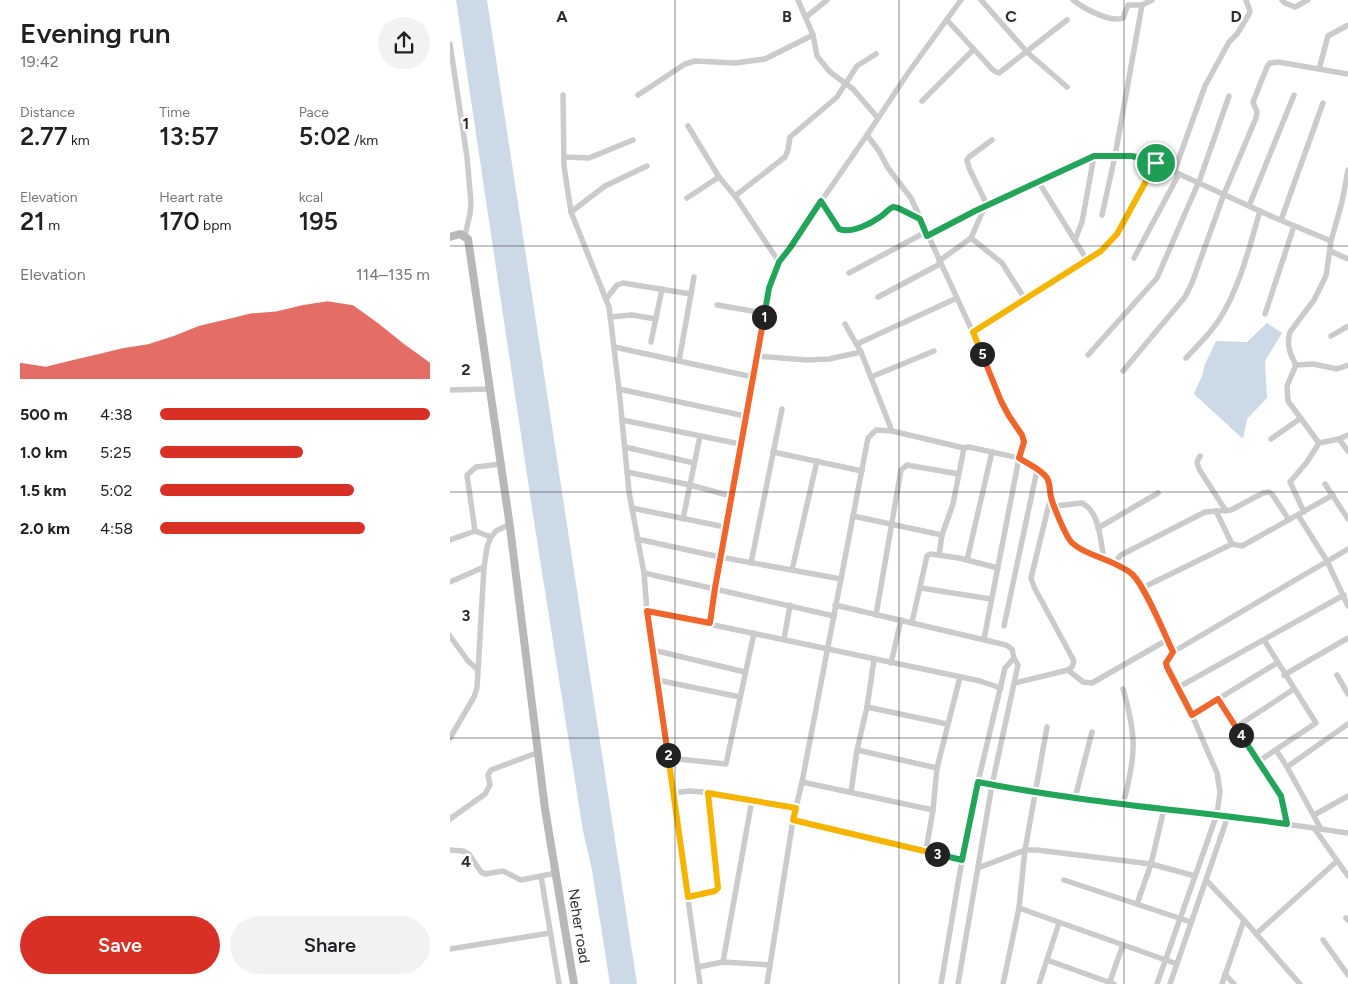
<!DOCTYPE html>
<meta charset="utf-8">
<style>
:root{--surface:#fff;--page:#f2f2f2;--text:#202124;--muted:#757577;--accent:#d93025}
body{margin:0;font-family:Figtree,sans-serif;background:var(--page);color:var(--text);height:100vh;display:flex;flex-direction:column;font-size:19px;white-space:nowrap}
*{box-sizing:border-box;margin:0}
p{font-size:16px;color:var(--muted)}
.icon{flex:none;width:28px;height:28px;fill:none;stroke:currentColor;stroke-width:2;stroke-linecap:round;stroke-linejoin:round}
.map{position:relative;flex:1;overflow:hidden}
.side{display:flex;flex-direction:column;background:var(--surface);width:450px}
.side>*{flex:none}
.pin{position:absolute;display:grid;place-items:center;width:42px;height:42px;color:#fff;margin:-21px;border:2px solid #fff;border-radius:50%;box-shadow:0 1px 5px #0007}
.km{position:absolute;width:25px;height:25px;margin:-12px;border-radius:50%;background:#222;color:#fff;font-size:14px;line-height:25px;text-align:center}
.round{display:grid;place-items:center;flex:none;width:52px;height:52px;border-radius:26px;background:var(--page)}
.summary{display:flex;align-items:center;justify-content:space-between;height:85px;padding:0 20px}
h1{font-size:28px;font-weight:600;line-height:38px}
.stats{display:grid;grid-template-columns:repeat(3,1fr);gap:8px;height:85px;padding:5px 20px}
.stats div{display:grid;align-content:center}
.stats b{font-size:25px;font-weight:600}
.stats small{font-size:14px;font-weight:400}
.stats p{font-size:14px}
.chart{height:140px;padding:10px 20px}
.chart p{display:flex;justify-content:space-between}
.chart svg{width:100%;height:90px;margin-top:5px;fill:var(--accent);opacity:.7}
.cta{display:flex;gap:10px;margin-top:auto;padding:10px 20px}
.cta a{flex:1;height:58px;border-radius:30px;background:var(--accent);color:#fff;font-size:20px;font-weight:600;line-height:58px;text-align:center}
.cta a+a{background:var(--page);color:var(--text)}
ul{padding:0 20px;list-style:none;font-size:16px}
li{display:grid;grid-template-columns:80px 60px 1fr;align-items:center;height:38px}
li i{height:12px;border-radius:6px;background:var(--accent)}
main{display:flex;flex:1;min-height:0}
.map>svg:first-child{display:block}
.water{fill:#ccdae7}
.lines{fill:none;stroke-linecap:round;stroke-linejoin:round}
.street{stroke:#cbcbcb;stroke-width:5.5}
.secondary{stroke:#b8b8b8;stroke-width:8}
.split-1-casing{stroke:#fff;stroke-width:10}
.split-2-casing{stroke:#fff;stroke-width:10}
.split-3-casing{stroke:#fff;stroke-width:10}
.split-4-casing{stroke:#fff;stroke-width:10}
.split-5-casing{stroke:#fff;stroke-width:10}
.split-6-casing{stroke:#fff;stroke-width:10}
.split-1{stroke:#22a559;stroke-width:6}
.split-2{stroke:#f0652b;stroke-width:6}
.split-3{stroke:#f5b400;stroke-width:6}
.split-4{stroke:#22a559;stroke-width:6}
.split-5{stroke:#f0652b;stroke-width:6}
.split-6{stroke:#f5b400;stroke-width:6}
.grid{fill:none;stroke:#2e2e2e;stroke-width:1;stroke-opacity:0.55}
.labels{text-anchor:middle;stroke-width:5;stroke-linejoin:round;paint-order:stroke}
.street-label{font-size:15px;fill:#2e2e2e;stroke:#fff}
.grid-label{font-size:16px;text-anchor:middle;font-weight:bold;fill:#2e2e2e;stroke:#fff;stroke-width:5;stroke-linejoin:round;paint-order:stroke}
</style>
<main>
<section class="side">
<div class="summary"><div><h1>Evening run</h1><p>19:42</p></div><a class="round"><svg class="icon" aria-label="share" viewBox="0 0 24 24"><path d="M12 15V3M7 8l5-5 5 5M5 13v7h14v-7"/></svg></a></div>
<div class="stats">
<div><p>Distance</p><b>2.77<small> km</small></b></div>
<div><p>Time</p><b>13:57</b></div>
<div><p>Pace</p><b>5:02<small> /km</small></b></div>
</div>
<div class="stats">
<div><p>Elevation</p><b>21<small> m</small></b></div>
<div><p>Heart rate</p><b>170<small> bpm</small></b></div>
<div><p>kcal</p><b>195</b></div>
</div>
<div class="chart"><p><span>Elevation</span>114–135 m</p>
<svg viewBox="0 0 160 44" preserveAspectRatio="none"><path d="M0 44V36L10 38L20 35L30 32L40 29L50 27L60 23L70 18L80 15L90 12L100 11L110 8L120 6L130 8L140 17L150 27L160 36V44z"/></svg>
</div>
<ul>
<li><b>500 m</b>4:38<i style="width:100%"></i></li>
<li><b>1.0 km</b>5:25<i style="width:53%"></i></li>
<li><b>1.5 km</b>5:02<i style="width:72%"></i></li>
<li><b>2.0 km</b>4:58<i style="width:76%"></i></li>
</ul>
<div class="cta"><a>Save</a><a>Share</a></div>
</section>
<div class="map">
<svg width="898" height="984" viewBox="0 0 898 984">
<rect width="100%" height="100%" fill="#fff"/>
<!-- water -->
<g class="water">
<polygon points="6,0 37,0 187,984 160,984 142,870 133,831 83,515"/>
<polygon points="817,323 832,333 815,361 817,398 797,419 793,439 744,394 752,376 755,364 766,341 797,342"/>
</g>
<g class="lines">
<!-- street -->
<g class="street">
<polyline points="348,0 363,35 367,56 380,72 403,89 428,118"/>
<polyline points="531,0 577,52 617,87"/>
<path d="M623 0C633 8 660 23 673 18L678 5H692L702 0"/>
<polyline points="832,0 835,3 845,7 858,0"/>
<polyline points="356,17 377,0"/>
<polyline points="497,20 542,69 546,72 549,73 617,20"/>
<polyline points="0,44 17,157 21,203 20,214 15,235"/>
<polyline points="869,69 878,36 898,25"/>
<polyline points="113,95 114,166 121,212 159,307 169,389 179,492 194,573 197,611 250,984"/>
<polyline points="188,95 235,64 245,61 285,63 315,59 363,35"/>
<polyline points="472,101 523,50"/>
<polyline points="238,126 269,177 285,196 329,262"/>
<path d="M417 135 429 151 438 168 461 198 530 348 551 401 559 416 572 435 574 442 569 458C585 468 600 475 601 496L581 578 584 587 624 661 622 667 618 670 565 683"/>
<polyline points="114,157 139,158 183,140"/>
<polyline points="724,172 755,86 779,42 787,34 799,14 800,11 796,0"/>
<polyline points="588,181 637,260"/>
<polyline points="285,196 335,157 338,150 340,137 387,97 407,66 426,54"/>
<polyline points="237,198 269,177"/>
<path d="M371 201 389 229C401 234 420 224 430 217 435 214 438 209 443 207L448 208 470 219"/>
<polyline points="537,205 519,168 517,160 519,157 542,140"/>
<polyline points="799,206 844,95"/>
<polyline points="121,212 155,186 197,166"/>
<polyline points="652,215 665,156 692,5"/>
<polyline points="831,220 873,103"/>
<polyline points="477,236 525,211 644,156 682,156 705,163 823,217 881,241"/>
<polyline points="521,238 552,263 575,299"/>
<polyline points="625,240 632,222 644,156"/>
<polyline points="880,251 898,259"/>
<polyline points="684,258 729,174"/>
<polyline points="489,261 521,238 535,206"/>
<polyline points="399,273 476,232"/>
<polyline points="428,297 490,264"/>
<polyline points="156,299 167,285 173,283 241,294"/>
<polyline points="267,305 314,313"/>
<polyline points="815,314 844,226"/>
<polyline points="160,317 182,315 206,319"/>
<polyline points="523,332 651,251 667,234 705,163"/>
<polyline points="881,336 898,326"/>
<polyline points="201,342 212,289"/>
<polyline points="407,344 507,298"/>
<polyline points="164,347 303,377"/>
<polyline points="638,355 707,278 750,179 779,96"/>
<polyline points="307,356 357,360 379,359 411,352"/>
<path d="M736 358C747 346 760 334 769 320 790 287 799 248 810 211"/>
<polyline points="229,361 244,277"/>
<polyline points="846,365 863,364 887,369 898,365"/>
<polyline points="673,371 735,297 742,283 774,194 806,118 807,112 803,102 817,67 820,63 828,62 898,74"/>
<polyline points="421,377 484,351"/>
<polyline points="169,389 295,416"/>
<polyline points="0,390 40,389"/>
<polyline points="172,420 290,444"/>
<polyline points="442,431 514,448"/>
<polyline points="821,439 851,418"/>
<polyline points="889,439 898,451"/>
<path d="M869 443 838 401 837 386 846 365C840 354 836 345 840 332L864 300 876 276 881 241 892 202 898 170"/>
<polyline points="175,447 244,463"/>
<polyline points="323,452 412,471"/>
<polyline points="750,456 747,462 749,469 776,511"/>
<polyline points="177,472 240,485 281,496"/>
<polyline points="875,484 898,519"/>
<path d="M601 496C605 507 614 534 621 542 635 556 665 559 682 574 695 586 714 634 723 652L898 549"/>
<path d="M605 506 632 503C650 512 650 540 654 559"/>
<polyline points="182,508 275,527"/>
<polyline points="766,511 782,544"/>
<polyline points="854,512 840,482 857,462 869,443 889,439 898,435"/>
<polyline points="848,515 877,561 898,606"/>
<polyline points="403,516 492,535 503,504 514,448 519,447 569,458 534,639"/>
<polyline points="233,519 250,436"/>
<polyline points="648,528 708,493"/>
<polyline points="25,531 17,475 26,467 51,464"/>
<polyline points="187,539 270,557 391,579"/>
<polyline points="0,540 25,531 41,537"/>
<polyline points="489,555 492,535"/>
<polyline points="517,560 542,452"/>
<polyline points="301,563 332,409"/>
<polyline points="664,563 671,555 755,512 781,510 813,493 819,492 822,494 839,520"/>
<polyline points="342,570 367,461"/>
<polyline points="194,573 384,616"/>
<polyline points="0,582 34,567"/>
<polyline points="471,588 541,599"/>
<polyline points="692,588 782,544 792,546 883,495"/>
<polyline points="385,605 556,645 562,649 564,658 568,665 542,785 508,984"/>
<polyline points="197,611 530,681 551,688"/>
<polyline points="426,615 451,470 457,465 509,474"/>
<polyline points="462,622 477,556 480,554 509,558 548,568"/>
<polyline points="260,623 265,588 319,288 329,262 340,249 363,213 417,135 458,73 511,0"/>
<polyline points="554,626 587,470"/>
<polyline points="0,636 18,661 27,669"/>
<polyline points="334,639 340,605"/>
<polyline points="203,650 295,672"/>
<polyline points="441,663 451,620"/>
<polyline points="618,670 633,682 642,683 717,640"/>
<polyline points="834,675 898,638"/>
<polyline points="887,675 898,694"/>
<polyline points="207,680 290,697"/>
<polyline points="727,688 894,595"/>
<path d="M673 689C687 737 686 756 673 804"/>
<polyline points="768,699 831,796 837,824"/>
<polyline points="417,707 424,660"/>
<polyline points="742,715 827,663"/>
<polyline points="786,727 844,689"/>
<polyline points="0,738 24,697 27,688 34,567 37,547 41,537 46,531 60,524"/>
<polyline points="826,750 837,767 871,829"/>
<polyline points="218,758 276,764 304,633"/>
<polyline points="809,761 866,723 814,640"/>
<polyline points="837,767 898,724"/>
<polyline points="487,768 407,750 417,707 497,724"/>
<polyline points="352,782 483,810"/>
<polyline points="528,782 625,798 767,814 898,833"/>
<polyline points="401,792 407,750"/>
<polyline points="223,793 239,791 252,792 346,808"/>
<polyline points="625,798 642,732"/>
<polyline points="864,815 898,796"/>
<polyline points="0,819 35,794 40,785 38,775 41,770 89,752"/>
<polyline points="343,820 476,850 512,860"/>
<polyline points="864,828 898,876"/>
<polyline points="0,850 13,851 19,854 31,872 35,874 53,871 71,880 106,873"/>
<polyline points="476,850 483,810 487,768 510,677"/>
<polyline points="528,868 575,850 587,850 701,864 745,876"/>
<polyline points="91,876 109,984"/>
<polyline points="614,880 741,922"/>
<polyline points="757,881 794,920 850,984"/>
<polyline points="238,897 265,891 268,888 259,793"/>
<polyline points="687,904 701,864 714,809"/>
<polyline points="569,908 727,964"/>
<polyline points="896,918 898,920"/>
<polyline points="806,934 887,861"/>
<polyline points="873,940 898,975"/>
<polyline points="0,949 100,933"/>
<polyline points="597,960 664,984"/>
<polyline points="273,962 302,800"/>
<polyline points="248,967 273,962 320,965"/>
<polyline points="775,974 784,984"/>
<polyline points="317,984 343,820 352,782 418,438 426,430 442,431 411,352 395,324"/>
<polyline points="491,984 512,860 528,782 555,668 564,658"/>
<polyline points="553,984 569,908 575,850 597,727"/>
<polyline points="589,984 609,923"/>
<polyline points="659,984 673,945"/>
<polyline points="707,984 767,814 770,792 767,773 742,715 717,667 717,661 723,652"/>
<polyline points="720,984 778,816"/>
<polyline points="772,984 794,920"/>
</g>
<!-- secondary -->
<polyline class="secondary" points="0,237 10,234 18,239 60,527 95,809 124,984"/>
</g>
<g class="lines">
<!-- split-1 casing -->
<g class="split-1-casing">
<path id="split-1" d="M314 317 319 288 329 262 340 248 371 201 389 229C401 234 420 224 430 217 435 214 438 209 443 207L448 208 470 219 477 236 525 211 644 156H682L706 163"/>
</g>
<!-- split-2 casing -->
<g class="split-2-casing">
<polyline id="split-2" points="218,755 197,611 260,623 265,588 314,317"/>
</g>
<!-- split-3 casing -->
<g class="split-3-casing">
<polyline id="split-3" points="218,755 238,897 265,891 268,888 258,793 346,808 343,820 487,854"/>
</g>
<!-- split-4 casing -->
<g class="split-4-casing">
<path id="split-4" d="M487 854 512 860 528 782C630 802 734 810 837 824L831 796 791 735"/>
</g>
<!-- split-5 casing -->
<g class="split-5-casing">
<path id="split-5" d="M532 354 551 401 559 416 572 435 574 442 569 458C578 464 591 469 597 478 601 485 599 490 601 497 603 506 614 531 619 539 628 554 667 560 682 574 695 586 714 633 723 652L716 663 717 667 742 715 768 699 791 735"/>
</g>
<!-- split-6 casing -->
<g class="split-6-casing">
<polyline id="split-6" points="532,354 523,332 651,251 667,234 706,163"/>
</g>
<!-- split-1 -->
<use href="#split-1" class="split-1"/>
<!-- split-2 -->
<use href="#split-2" class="split-2"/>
<!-- split-3 -->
<use href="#split-3" class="split-3"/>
<!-- split-4 -->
<use href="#split-4" class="split-4"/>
<!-- split-5 -->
<use href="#split-5" class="split-5"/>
<!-- split-6 -->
<use href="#split-6" class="split-6"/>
</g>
<!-- grid -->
<path class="grid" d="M225 0V984M449 0V984M674 0V984M0 246H898M0 492H898M0 738H898"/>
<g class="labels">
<!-- street labels -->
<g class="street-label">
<text transform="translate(129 926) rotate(81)" y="5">Neher road</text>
</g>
</g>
<g class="grid-label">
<text x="112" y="22">A</text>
<text x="337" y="22">B</text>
<text x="561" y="22">C</text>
<text x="786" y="22">D</text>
<text x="16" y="129">1</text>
<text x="16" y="375">2</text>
<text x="16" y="621">3</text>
<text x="16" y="867">4</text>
</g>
</svg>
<div class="pin" style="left:706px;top:163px;background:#1e9e55"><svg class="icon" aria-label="arrive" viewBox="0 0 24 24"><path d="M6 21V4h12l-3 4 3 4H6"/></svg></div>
<b class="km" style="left:314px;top:317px">1</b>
<b class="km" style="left:218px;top:755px">2</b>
<b class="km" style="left:487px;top:854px">3</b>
<b class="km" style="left:791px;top:735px">4</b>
<b class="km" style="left:532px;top:354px">5</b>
</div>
</main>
